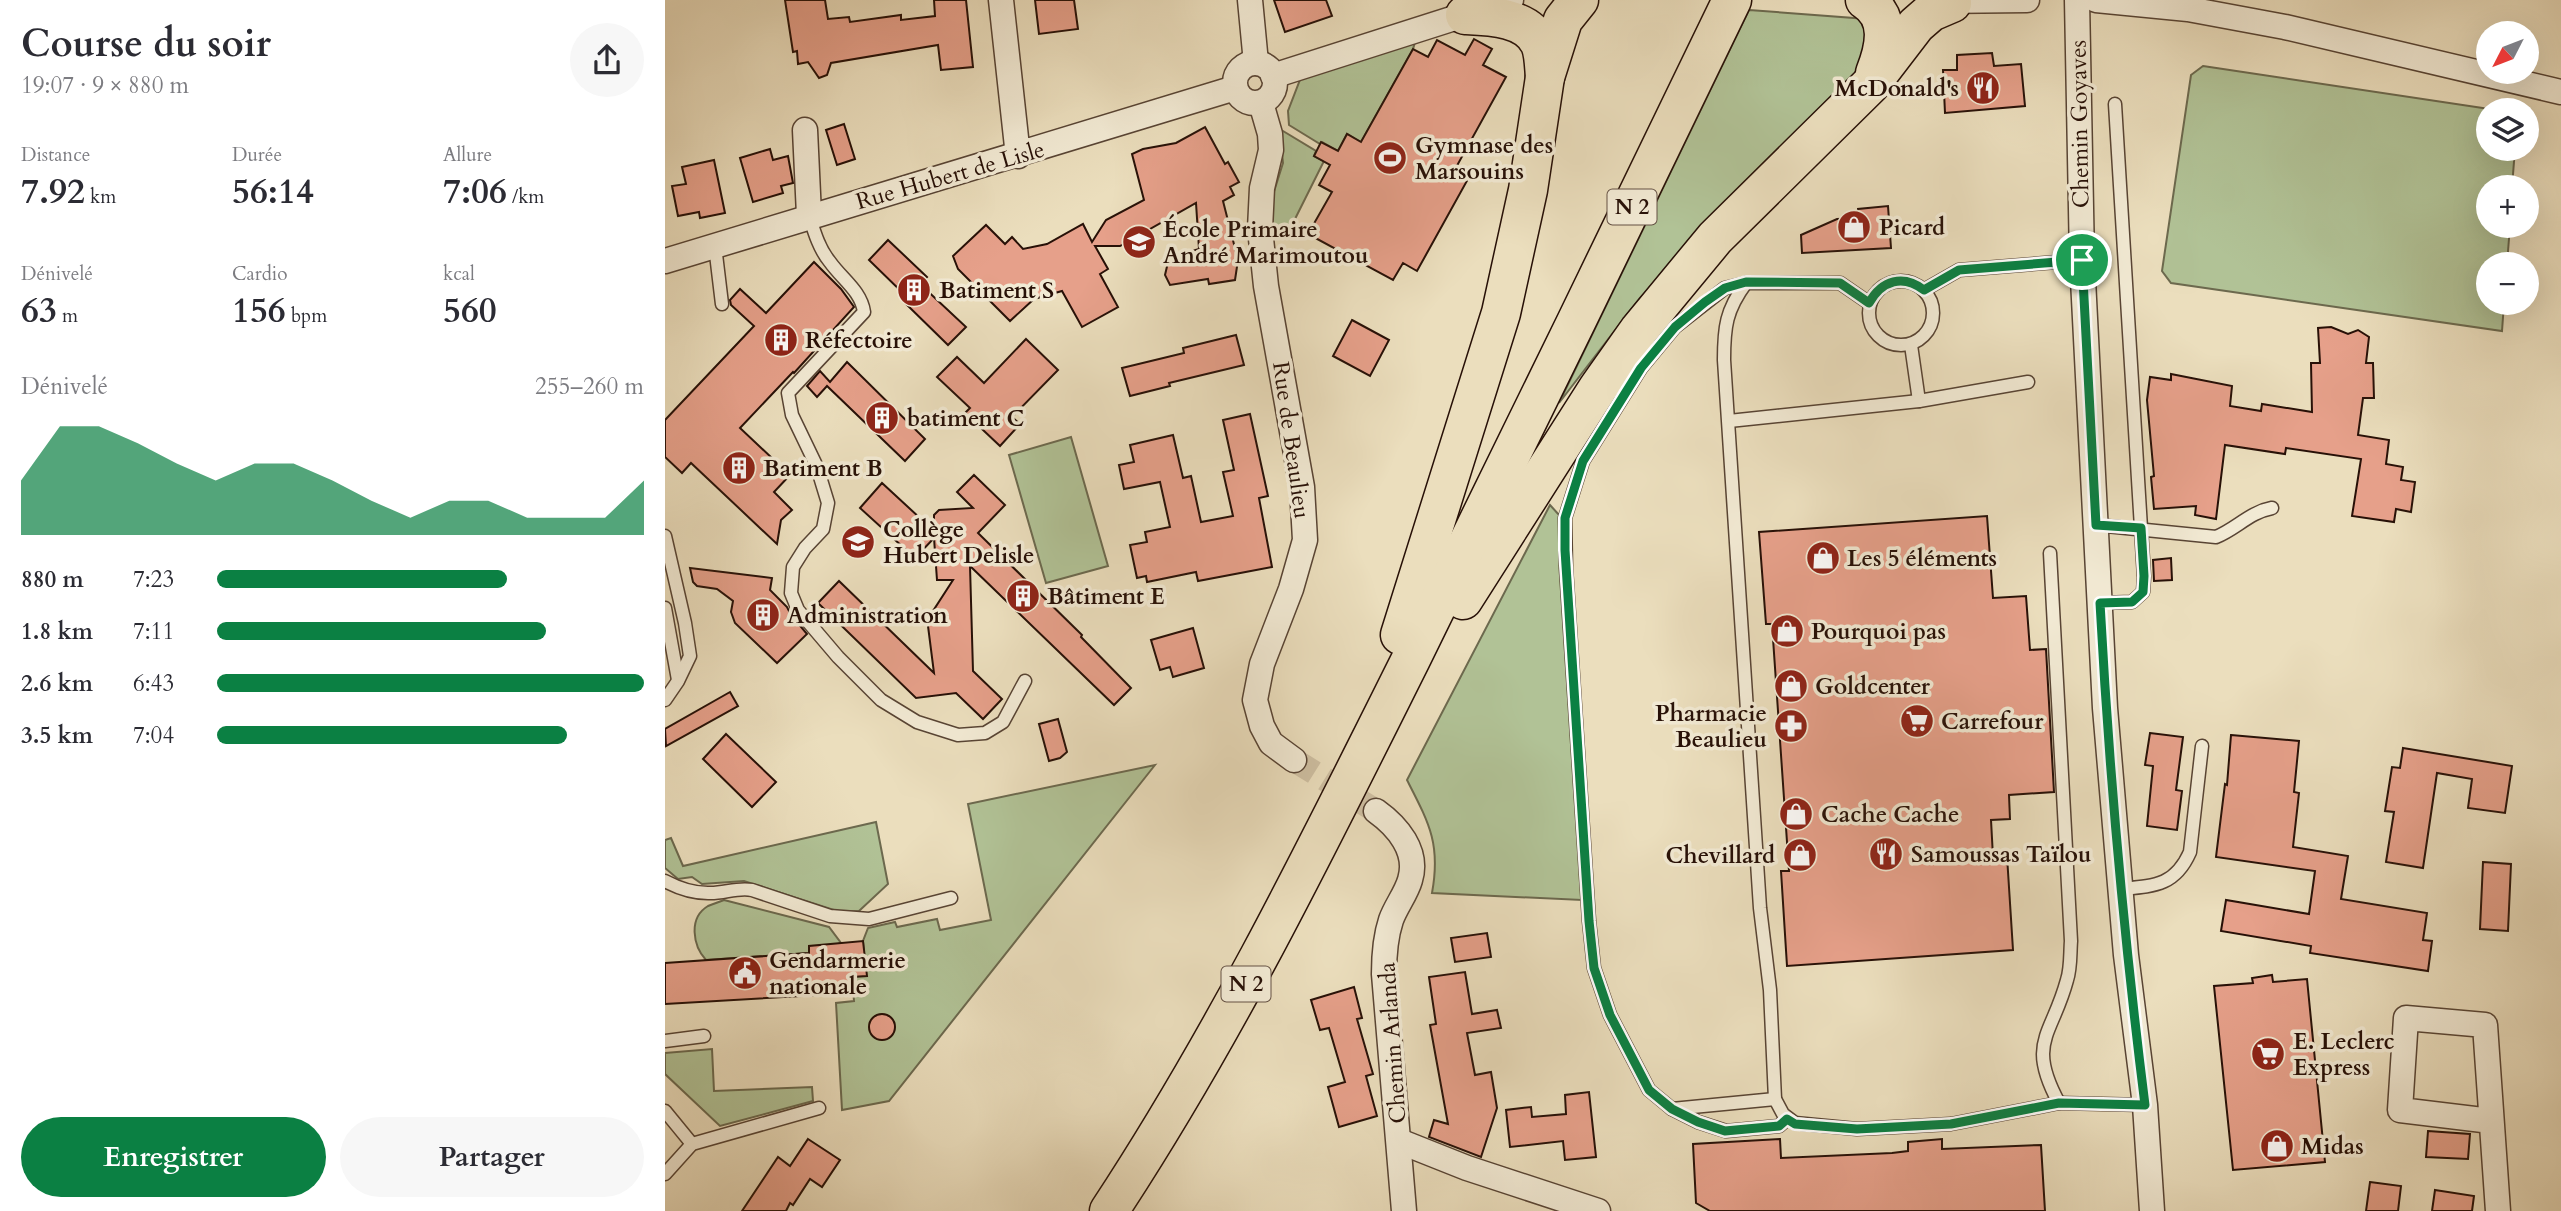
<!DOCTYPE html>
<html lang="fr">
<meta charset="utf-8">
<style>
:root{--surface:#fff;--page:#f7f7f7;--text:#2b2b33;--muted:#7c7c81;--accent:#0b8043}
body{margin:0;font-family:Cardo,serif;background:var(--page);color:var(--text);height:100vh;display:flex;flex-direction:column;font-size:26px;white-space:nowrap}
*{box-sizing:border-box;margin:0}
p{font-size:23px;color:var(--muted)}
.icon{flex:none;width:38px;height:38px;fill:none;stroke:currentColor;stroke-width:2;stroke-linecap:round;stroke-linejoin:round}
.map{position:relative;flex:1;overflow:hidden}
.panel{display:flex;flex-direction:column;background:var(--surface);width:665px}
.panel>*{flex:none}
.needle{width:46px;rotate:228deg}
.buttons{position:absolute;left:1811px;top:21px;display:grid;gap:14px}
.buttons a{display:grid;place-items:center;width:63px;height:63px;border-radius:50%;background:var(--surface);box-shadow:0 7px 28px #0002;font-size:35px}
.pin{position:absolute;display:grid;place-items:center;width:60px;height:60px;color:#fff;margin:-30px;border:4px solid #fff;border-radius:50%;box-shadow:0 2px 7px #0007}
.round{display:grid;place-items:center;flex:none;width:74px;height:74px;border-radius:37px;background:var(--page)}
.headline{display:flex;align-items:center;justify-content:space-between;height:119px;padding:0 21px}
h1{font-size:38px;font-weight:800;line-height:52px}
.figures{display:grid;grid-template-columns:repeat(3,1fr);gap:10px;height:119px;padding:7px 21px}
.figures div{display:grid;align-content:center}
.figures b{font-size:35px;font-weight:800}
.figures small{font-size:19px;font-weight:400}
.figures p{font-size:19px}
.chart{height:196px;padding:14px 21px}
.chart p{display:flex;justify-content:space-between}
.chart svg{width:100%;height:126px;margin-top:7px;fill:var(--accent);opacity:.7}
.cta{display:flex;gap:14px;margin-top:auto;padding:14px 21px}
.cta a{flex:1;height:80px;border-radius:42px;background:var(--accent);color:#fff;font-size:28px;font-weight:800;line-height:80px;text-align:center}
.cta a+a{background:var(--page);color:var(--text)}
ul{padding:0 21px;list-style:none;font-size:23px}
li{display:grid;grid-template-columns:112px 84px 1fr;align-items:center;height:52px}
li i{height:18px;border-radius:9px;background:var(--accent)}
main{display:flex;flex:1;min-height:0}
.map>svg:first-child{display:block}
.green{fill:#b1c296;stroke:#6c694e;stroke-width:2}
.building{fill:#e6a08a;stroke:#271007;stroke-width:2}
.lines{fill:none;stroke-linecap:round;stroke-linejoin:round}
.minor-tunnel{stroke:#cebfa2;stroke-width:24;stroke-dasharray:24 12;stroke-linecap:butt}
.service-casing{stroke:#584434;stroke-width:15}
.minor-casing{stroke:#584434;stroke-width:27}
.trunk-casing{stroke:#271007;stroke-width:41}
.service{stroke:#f2ead4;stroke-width:12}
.minor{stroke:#f2ead4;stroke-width:24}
.trunk{stroke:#ebdebd;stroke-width:38}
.route-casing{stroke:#fff;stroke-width:14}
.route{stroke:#0b8043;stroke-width:9}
.labels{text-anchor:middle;stroke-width:7;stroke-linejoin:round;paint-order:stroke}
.shield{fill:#f2ead4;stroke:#645144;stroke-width:2}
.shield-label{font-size:21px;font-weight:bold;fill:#271007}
.poi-label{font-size:23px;font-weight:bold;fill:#271007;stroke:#f2ead4;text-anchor:start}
.street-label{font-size:23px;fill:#271007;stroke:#f2ead4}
</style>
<main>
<section class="panel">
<div class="headline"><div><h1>Course du soir</h1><p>19:07 · 9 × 880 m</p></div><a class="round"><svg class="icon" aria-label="share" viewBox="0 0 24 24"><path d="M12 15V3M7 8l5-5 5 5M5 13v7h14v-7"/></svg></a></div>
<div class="figures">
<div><p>Distance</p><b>7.92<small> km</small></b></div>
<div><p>Durée</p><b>56:14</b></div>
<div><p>Allure</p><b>7:06<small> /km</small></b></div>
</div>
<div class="figures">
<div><p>Dénivelé</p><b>63<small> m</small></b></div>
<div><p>Cardio</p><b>156<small> bpm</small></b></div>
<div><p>kcal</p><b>560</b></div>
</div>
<div class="chart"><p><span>Dénivelé</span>255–260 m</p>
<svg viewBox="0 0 160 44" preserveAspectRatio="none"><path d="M0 44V25L10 6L20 6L30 12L40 19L50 25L60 19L70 19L80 25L90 32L100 38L110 32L120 32L130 38L140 38L150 38L160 25V44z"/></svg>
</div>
<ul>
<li><b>880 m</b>7:23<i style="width:68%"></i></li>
<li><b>1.8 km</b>7:11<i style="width:77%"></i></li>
<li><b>2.6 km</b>6:43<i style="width:100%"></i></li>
<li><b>3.5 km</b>7:04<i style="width:82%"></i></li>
</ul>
<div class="cta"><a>Enregistrer</a><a>Partager</a></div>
</section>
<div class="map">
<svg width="1896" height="1211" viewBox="0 0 1896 1211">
<rect width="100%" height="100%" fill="#ebdebd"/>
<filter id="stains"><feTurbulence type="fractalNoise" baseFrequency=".00286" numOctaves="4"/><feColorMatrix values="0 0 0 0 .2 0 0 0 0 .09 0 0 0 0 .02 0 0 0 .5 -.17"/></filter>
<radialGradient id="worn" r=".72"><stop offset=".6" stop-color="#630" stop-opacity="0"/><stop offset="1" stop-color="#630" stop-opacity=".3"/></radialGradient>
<!-- green -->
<g class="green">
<polygon points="1084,10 1202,19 1204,62 975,298 894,403"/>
<polygon points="753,32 748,49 696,142 682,134 673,151 657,142 655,144 624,125 623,111 638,72"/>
<polygon points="1538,66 1831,110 1824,110 1824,149 1850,149 1847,187 1824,187 1824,226 1845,226 1842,264 1824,264 1824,303 1839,303 1837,331 1506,283 1497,271 1526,75"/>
<polygon points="618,131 651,151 649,156 659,161 621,237 607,228 607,198 618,163 615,135"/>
<polygon points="406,437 443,566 381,583 344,455"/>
<path d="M885 505 895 516 917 900 767 893C776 844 764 823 742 780Z"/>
<polygon points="490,765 224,1101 177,1110 171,1003 189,1001 187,977 201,975 198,941 203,928 230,922 232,927 272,919 275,930 326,920 303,804"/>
<polygon points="211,822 223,884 194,911 175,912 79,881 37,884 27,877 13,879 0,868 0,840 6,838 18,866"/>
<path d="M59 900 164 927 176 943 144 953 41 960C28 946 23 918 43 906 48 904 54 902 59 900Z"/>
<polygon points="47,1049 49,1091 147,1087 148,1101 55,1126 0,1074 0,1053"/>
</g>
<!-- building -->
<g class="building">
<polygon points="120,0 160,0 163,19 184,17 185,22 236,15 236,20 270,16 269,0 301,0 308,67 276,70 273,45 166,63 162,75 154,78 143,62 133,64 132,51 128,52"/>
<polygon points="370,0 409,0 413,29 374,34"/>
<polygon points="609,0 661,0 667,16 620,32"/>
<polygon points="809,39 827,49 818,65 841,77 789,171 803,179 752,271 738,263 728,280 643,234 667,192 654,185 665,165 649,156 656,142 673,151 682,134 696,142 748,49 763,57 772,40 800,55"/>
<polygon points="1327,53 1329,66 1356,64 1360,106 1280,113 1278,70 1292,70 1292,55"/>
<polygon points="179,124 190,159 172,165 161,130"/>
<polygon points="540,127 560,164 563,162 574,182 565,187 569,195 558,201 573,260 570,280 544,284 543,279 505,285 500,275 504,258 534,249 531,203 455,246 430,246 443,269 435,274 453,307 417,327 397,291 369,299 345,321 293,269 288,256 321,225 340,244 347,237 358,249 382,244 418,224 427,242 441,220 479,200 467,154 478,149 511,143"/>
<polygon points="105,149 108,160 123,156 128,183 116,186 118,193 88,202 75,158"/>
<polygon points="49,160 60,213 35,218 34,212 13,216 7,186 21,184 17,167"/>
<polygon points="1223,206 1226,248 1137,253 1136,235 1172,219 1193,218 1193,209"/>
<polygon points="223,240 262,277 255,284 301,327 283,345 238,301 242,297 204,260"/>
<polygon points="149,262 176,289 189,307 129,373 128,372 75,428 125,475 109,492 127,510 116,520 112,544 26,463 17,473 0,457 0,420 89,326 66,305 65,300 75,289 101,313"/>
<polygon points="687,320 724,340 705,376 668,356"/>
<polygon points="1666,327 1683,334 1693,330 1704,337 1701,363 1708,363 1709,398 1698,398 1693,435 1724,440 1721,464 1738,467 1736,480 1750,482 1746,512 1731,509 1729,522 1687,516 1696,459 1621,448 1620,454 1560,445 1551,519 1530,515 1531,506 1489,509 1486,477 1489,476 1482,400 1485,377 1506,380 1506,374 1567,386 1565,406 1596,411 1597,404 1647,412 1646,363 1655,363 1653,328"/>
<polygon points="571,335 579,365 504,383 505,386 465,396 457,368 519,353 518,348"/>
<polygon points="361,339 393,370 347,417 355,424 335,446 300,413 305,408 272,377 292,357 319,383"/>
<polygon points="182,362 260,439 240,461 162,386 152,397 142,386 155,371 165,382"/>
<polygon points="585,414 603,496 594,498 607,567 533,581 531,572 482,582 481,576 472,578 465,545 482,542 480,532 505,527 495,482 459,489 454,465 469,462 465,445 508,435 518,478 526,476 536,522 568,516 558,472 569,470 558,420"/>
<polygon points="309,475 340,505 313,533 417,635 416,637 466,688 449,705 305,566 308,671 337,699 318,719 291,693 251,698 153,603 174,581 269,673 263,626 268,611 288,580 272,580 269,538 250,558 195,508 217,483 269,531 269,515 274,510 308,508 292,492"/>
<polygon points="1322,516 1328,598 1361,596 1365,650 1381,649 1389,792 1344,795 1345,819 1326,820 1328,857 1342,856 1348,950 1122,966 1116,871 1124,871 1107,624 1101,624 1094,532"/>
<polygon points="1506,558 1507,580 1489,581 1488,560"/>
<polygon points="25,568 107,578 105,590 122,607 126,615 142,634 112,663 70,623 66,612 68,601 52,589 32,586 28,582"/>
<polygon points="528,628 539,668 508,677 505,667 495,670 486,640"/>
<polygon points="65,692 73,706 1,746 0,729"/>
<polygon points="393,719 402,752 395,758 384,761 374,724"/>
<polygon points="1485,733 1518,737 1511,790 1517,791 1512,830 1482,826 1488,766 1480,765"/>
<polygon points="61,734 111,782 87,807 38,759"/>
<polygon points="1566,735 1634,741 1629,792 1634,793 1628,847 1683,856 1676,899 1762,913 1758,940 1767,941 1763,971 1645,953 1646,946 1556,931 1561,900 1644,914 1650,871 1551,857 1560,784 1562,785"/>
<polygon points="1738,748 1847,766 1840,813 1803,808 1807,779 1772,773 1758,868 1721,862 1729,812 1720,811 1727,767 1735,768"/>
<polygon points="1818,862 1846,864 1843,931 1815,929"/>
<polygon points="822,933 826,957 790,962 786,938"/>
<polygon points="198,941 202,976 187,977 188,993 0,1004 0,963 144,953 144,946"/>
<polygon points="800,972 807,1014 832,1010 836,1028 802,1033 810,1075 826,1072 832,1108 816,1157 764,1137 769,1120 783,1124 765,1025 771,1024 764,977"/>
<polygon points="1607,975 1608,982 1642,979 1660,1162 1568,1170 1549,986 1588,983 1587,978"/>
<polygon points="689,987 697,1018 692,1019 708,1074 701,1076 712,1116 674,1127 663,1087 680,1082 664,1028 655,1030 646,1000"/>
<circle cx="217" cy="1027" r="13"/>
<polygon points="924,1092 931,1157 900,1160 898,1141 845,1147 841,1110 866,1107 867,1117 901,1114 900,1095"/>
<polygon points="1763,1131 1805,1134 1803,1159 1761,1157"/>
<polygon points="143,1139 175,1160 157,1187 145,1179 128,1205 125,1203 121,1211 77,1211 113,1157 125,1166"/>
<polygon points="1115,1139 1116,1158 1227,1153 1243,1151 1243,1142 1277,1139 1277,1149 1376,1145 1380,1211 1045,1211 1031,1203 1028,1144"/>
<polygon points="1705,1182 1736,1186 1733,1211 1701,1211"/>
<polygon points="1770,1190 1809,1196 1807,1211 1767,1211"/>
</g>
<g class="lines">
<!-- minor-tunnel -->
<polyline class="minor-tunnel" points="629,760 711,811"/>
<!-- service casing -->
<g class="service-casing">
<g id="service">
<path d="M144 215C149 231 154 249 165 262 177 279 196 291 199 312L123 393 127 415 152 467 163 503 158 529 140 548 128 567 126 593 133 610 173 657 216 700 252 722 293 735 320 733 338 722 360 681"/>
<polyline points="50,246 57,304"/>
<circle cx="1236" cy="313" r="32"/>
<path d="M1081 283C1061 310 1059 327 1059 360L1095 908 1105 990 1110 1099 1118 1114 1130 1123 1192 1129 1286 1124 1394 1103 1480 1105"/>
<polyline points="1259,290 1294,270 1417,260"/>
<polyline points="1246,345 1254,401"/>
<polyline points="1064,421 1254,401 1363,382"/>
<path d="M1431 525 1551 537C1571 529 1585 512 1607 508"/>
<polyline points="0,536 20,623 25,656 13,681 0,700"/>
<path d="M1385 553 1406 941C1405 954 1406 968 1402 980 1387 1036 1361 1042 1394 1103"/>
<polyline points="1435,603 1467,602 1478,592 1479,577 1450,104"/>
<polyline points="0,608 13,680"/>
<path d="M0 881C13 888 27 893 43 893 58 894 72 887 87 890L165 916 204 919 286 898"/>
<path d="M1455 889C1489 886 1510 886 1525 852L1537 746"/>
<polyline points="0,1041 39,1036"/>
<polyline points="1007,1109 1110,1099"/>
<polyline points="0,1111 27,1144"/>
<polyline points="1122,1119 1114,1126 1061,1131 1033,1122 1007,1109 984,1090 945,1015 929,968 924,921 901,568 900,518 918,461 976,368 1010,327 1060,288 1081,283 1175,283 1204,303"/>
<polyline points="0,1174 27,1144 154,1108"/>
</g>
</g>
<!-- minor casing -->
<g class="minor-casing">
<g id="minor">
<polyline points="336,0 353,156"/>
<polyline points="585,0 591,63"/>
<polyline points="1412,0 1417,260 1440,708 1461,955 1480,1105 1487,1211"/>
<polyline points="1431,0 1523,9 1620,27 1896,92"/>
<polyline points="1273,1 1362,0"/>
<circle cx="590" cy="83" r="20"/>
<polyline points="608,76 846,0"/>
<polyline points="596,103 605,134 606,150 597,188 595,229 601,286 637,487 640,540 626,589 597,664 590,700 597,726 606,743 629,760"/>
<polyline points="140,130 144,215"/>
<path d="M0 261C190 203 381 147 570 88"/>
<path d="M711 811C732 826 754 851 745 880 741 894 731 906 726 920 720 938 719 955 719 974L739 1211"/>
<polyline points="1826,1121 1735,1110 1741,1018 1820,1025 1833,1211"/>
<polyline points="734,1141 802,1168 933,1211"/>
</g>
</g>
<!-- trunk casing -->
<g class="trunk-casing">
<g id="trunk">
<path d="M1200 0C1227 17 1220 48 1210 73"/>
<path d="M800 15C825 16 863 17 875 44 879 53 879 67 880 77"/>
<polyline points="798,600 933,388 974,330 1050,238 1205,85 1251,25 1266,12 1287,3"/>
<polyline points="735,635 836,313 863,190 880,77 898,20 914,0"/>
<path d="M444 1211C560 1035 652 847 746 659 854 440 961 220 1067 0"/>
</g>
</g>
<!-- service -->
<use href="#service" class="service"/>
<!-- minor -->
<use href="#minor" class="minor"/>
<!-- trunk -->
<use href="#trunk" class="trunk"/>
</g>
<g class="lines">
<!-- route casing -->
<g class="route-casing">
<path id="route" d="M1417 260 1431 525 1476 528 1479 576 1478 592 1467 602 1435 603C1444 771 1459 938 1480 1105L1394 1103 1286 1124 1192 1129 1130 1124 1122 1119 1114 1126 1060 1131 1033 1122 1007 1109 984 1090 945 1015 929 968 924 921 900 550V518L918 461 976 368 1010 327 1040 302 1060 288 1081 282 1175 283 1204 303C1217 280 1238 274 1259 290L1294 270Z"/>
</g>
<!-- route -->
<use href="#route" class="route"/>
</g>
<!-- icons -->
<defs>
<g id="restaurant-disc" transform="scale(1.75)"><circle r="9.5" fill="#8f2418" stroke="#f2ead4"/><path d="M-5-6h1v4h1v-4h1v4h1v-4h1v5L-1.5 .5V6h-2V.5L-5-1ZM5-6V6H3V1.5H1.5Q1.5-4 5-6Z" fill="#fff"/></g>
<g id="stadium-disc" transform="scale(1.75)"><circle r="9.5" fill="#8f2418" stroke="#f2ead4"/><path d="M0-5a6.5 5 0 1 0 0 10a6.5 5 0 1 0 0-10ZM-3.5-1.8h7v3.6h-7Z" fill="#fff"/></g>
<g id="shop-disc" transform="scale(1.75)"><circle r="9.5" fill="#8f2418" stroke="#f2ead4"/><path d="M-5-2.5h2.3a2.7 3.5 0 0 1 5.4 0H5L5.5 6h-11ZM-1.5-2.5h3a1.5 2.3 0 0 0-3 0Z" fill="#fff"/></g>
<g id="school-disc" transform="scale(1.75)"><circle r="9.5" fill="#8f2418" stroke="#f2ead4"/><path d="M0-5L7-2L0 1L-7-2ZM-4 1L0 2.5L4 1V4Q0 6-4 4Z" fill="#fff"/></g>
<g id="building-disc" transform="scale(1.75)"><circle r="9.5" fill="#8f2418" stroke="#f2ead4"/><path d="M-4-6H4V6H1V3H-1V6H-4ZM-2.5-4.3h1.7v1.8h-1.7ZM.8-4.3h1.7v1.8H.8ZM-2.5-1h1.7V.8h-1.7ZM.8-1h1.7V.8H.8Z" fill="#fff"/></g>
<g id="supermarket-disc" transform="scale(1.75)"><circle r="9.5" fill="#8f2418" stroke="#f2ead4"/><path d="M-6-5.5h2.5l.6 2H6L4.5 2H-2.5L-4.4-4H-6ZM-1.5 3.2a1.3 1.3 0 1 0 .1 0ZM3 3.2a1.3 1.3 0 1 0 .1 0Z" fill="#fff"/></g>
<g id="pharmacy-disc" transform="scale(1.75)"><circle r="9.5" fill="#8f2418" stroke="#f2ead4"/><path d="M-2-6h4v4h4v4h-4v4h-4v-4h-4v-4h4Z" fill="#fff"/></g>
<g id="civic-disc" transform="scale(1.75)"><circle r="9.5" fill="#8f2418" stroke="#f2ead4"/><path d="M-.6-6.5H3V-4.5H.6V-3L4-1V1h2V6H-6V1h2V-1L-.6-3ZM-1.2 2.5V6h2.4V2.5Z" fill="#fff"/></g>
</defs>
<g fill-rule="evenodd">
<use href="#restaurant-disc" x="1318" y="88"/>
<use href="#stadium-disc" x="725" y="158"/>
<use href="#shop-disc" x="1189" y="227"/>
<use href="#school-disc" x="474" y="242"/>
<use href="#building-disc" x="249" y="290"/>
<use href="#building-disc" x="116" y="340"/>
<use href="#building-disc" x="217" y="418"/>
<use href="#building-disc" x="74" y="468"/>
<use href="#school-disc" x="193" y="542"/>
<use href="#shop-disc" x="1158" y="558"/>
<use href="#building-disc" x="358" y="596"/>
<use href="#building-disc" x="98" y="615"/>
<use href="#shop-disc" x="1122" y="631"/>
<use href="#shop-disc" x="1126" y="686"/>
<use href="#supermarket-disc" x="1252" y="721"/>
<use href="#pharmacy-disc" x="1126" y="726"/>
<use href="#shop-disc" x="1131" y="814"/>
<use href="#restaurant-disc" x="1221" y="854"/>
<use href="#shop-disc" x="1135" y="855"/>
<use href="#civic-disc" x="80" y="973"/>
<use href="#supermarket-disc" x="1603" y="1054"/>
<use href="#shop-disc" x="1612" y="1146"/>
</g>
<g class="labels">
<!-- shield labels -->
<g class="shield">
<rect x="942.5" y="189.5" width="49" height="35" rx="5"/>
<rect x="556.5" y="966.5" width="49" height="35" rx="5"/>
</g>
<g class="shield-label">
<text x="967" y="214">N 2</text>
<text x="581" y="991">N 2</text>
</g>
<!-- poi labels -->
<g class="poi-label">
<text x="1294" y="96" text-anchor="end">McDonald's</text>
<text x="750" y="153">Gymnase des<tspan x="750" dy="26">Marsouins</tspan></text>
<text x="1214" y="235">Picard</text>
<text x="498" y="237">École Primaire<tspan x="498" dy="26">André Marimoutou</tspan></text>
<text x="274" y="298">Batiment S</text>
<text x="140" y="348">Réfectoire</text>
<text x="242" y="426">batiment C</text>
<text x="98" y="476">Batiment B</text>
<text x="218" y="537">Collège<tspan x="218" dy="26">Hubert Delisle</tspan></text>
<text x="1182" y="566">Les 5 éléments</text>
<text x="382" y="604">Bâtiment E</text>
<text x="122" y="623">Administration</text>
<text x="1146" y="639">Pourquoi pas</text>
<text x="1150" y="694">Goldcenter</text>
<text x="1102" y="721" text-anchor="end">Pharmacie<tspan x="1102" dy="26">Beaulieu</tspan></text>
<text x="1276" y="729">Carrefour</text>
<text x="1156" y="822">Cache Cache</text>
<text x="1246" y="862">Samoussas Taïlou</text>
<text x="1110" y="863" text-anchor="end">Chevillard</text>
<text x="104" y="968">Gendarmerie<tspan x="104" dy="26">nationale</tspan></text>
<text x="1628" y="1049">E. Leclerc<tspan x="1628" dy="26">Express</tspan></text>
<text x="1636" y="1154">Midas</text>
</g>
<!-- street labels -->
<g class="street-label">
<text transform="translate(1414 124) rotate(-91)" y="8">Chemin Goyaves</text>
<text transform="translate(285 175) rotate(-16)" y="8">Rue Hubert de Lisle</text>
<text transform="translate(627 440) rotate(82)" y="8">Rue de Beaulieu</text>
<text transform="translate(727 1043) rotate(-94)" y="8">Chemin Arlanda</text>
</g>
</g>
<rect width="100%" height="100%" filter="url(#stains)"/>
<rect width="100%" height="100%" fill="url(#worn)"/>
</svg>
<div class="buttons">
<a><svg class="needle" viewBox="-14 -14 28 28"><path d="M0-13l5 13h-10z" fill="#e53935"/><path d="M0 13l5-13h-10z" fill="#7c7c81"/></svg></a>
<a><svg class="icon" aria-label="layers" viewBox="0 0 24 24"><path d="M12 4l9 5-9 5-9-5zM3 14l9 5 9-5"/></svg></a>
<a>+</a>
<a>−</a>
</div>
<div class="pin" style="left:1417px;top:260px;background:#1e9e55"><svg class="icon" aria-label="arrive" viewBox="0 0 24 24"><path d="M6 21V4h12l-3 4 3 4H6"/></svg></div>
</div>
</main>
